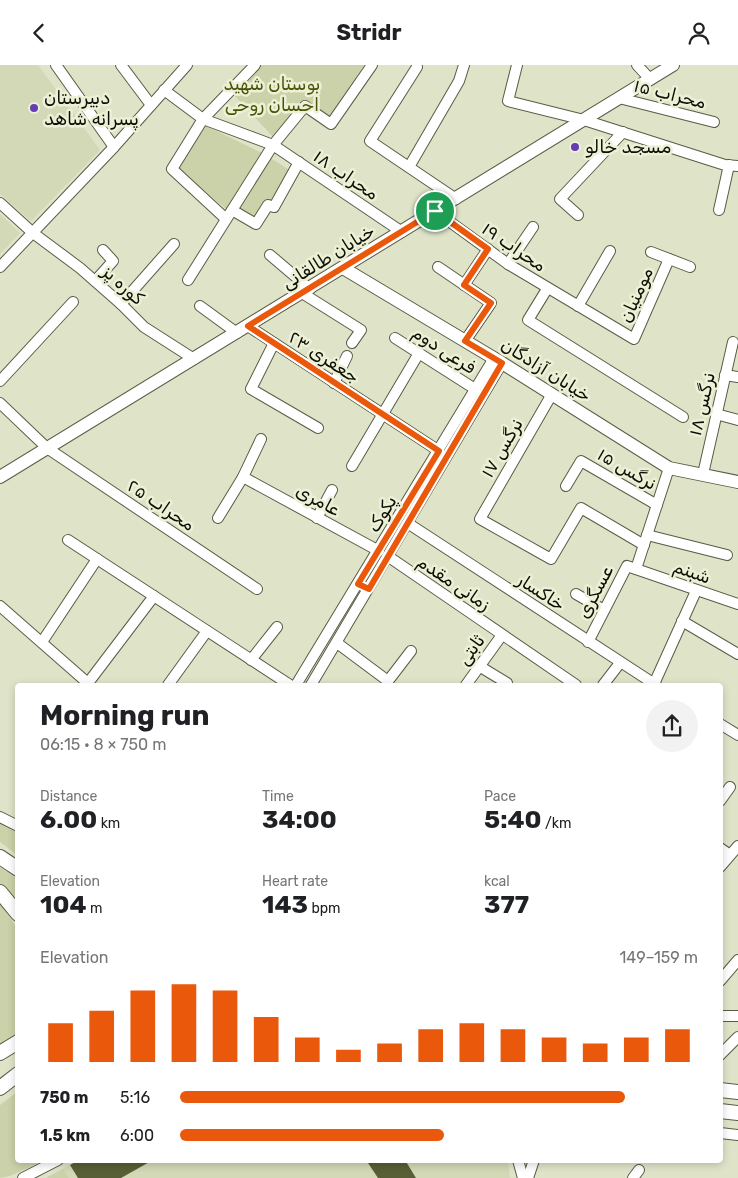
<!DOCTYPE html>
<meta charset="utf-8">
<style>
:root{--surface:#fff;--page:#f2f2f2;--text:#202124;--muted:#757577;--accent:#ea580c}
body{margin:0;font-family:Rubik,Vazirmatn,sans-serif;background:var(--page);color:var(--text);height:100vh;display:flex;flex-direction:column;font-size:19px;white-space:nowrap}
*{box-sizing:border-box;margin:0}
p{font-size:16px;color:var(--muted)}
.icon{flex:none;width:28px;height:28px;fill:none;stroke:currentColor;stroke-width:2;stroke-linecap:round;stroke-linejoin:round}
.map{position:relative;flex:1;overflow:hidden}
.drawer{position:absolute;left:15px;top:618px;width:708px;height:480px;display:flex;flex-direction:column;background:var(--surface);border-radius:5px;box-shadow:0 2px 8px #0003}
.drawer>*{flex:none}
.pin{position:absolute;display:grid;place-items:center;width:42px;height:42px;color:#fff;margin:-21px;border:2px solid #fff;border-radius:50%;box-shadow:0 1px 5px #0007}
.round{display:grid;place-items:center;flex:none;width:52px;height:52px;border-radius:26px;background:var(--page)}
.summary{display:flex;align-items:center;justify-content:space-between;height:85px;padding:0 25px}
h1{font-size:28px;font-weight:700;line-height:38px}
.metrics{display:grid;grid-template-columns:repeat(3,1fr);gap:8px;height:85px;padding:5px 25px}
.metrics div{display:grid;align-content:center}
.metrics b{font-size:25px;font-weight:700}
.metrics small{font-size:14px;font-weight:400}
.metrics p{font-size:14px}
.chart{height:140px;padding:10px 25px}
.chart p{display:flex;justify-content:space-between}
.chart svg{width:100%;height:90px;margin-top:5px;stroke:var(--accent);stroke-width:6}
ul{padding:0 25px;list-style:none;font-size:16px}
li{display:grid;grid-template-columns:80px 60px 1fr;align-items:center;height:38px}
li i{height:12px;border-radius:6px;background:var(--accent)}
header{display:flex;justify-content:space-between;align-items:center;height:65px;padding:0 25px;background:var(--surface);font-size:22px;font-weight:700}
.map>svg:first-child{display:block}
.built{fill:#d3d9b7}
.green{fill:#cbd2a9}
.building{fill:#585e35}
.lines{fill:none;stroke-linecap:round;stroke-linejoin:round}
.minor-casing{stroke:#595c46;stroke-width:12}
.major-casing{stroke:#595c46;stroke-width:14}
.highway-casing{stroke:#595c46;stroke-width:16}
.minor{stroke:#fff;stroke-width:10}
.major{stroke:#fff;stroke-width:12}
.highway{stroke:#fff;stroke-width:14}
.route-casing{stroke:#fff;stroke-width:10}
.route{stroke:#ea580c;stroke-width:6}
.poi-dot{fill:#673bb3;stroke:#ecf1d6;stroke-width:2}
.labels{text-anchor:middle;stroke-width:5;stroke-linejoin:round;paint-order:stroke}
.park-label{font-size:18px;fill:#4c5309;stroke:#ecf1d6}
.street-label{font-size:18px;fill:#0d0e06;stroke:#ecf1d6}
.poi-label{font-size:18px;fill:#0d0e06;stroke:#ecf1d6;text-anchor:start}
</style>
<header><svg class="icon" aria-label="back" viewBox="0 0 24 24"><path d="M15 5l-7 7 7 7"/></svg>Stridr<svg class="icon" aria-label="person" viewBox="0 0 24 24"><circle cx="12" cy="8" r="4"/><path d="M4 21q1-7 8-7t8 7"/></svg></header>
<div class="map">
<svg width="738" height="1113" viewBox="0 0 738 1113">
<rect width="100%" height="100%" fill="#dfe4c9"/>
<!-- built -->
<g class="built">
<polygon points="0,0 38,0 100,85 31,156 0,129"/>
<polygon points="0,149 20,168 0,189"/>
<polygon points="79,1095 508,1095 510,1113 46,1113"/>
</g>
<!-- green -->
<g class="green">
<polygon points="260,0 364,0 331,50 324,51 303,37 274,73 232,28"/>
<polygon points="206,61 262,88 226,144 178,103"/>
<polygon points="269,92 291,106 273,138 256,155 239,144"/>
<polygon points="0,758 17,767 17,790 0,777"/>
<polygon points="0,802 17,814 17,840 0,818"/>
<polygon points="0,838 18,865 17,969 0,980"/>
<polygon points="17,1027 18,1095 39,1095 37,1099 10,1111 0,1113 0,1040"/>
<polygon points="63,1104 69,1113 46,1113"/>
</g>
<!-- building -->
<g class="building">
<polygon points="79,1095 153,1095 121,1113 78,1113 70,1100"/>
<polygon points="366,1095 405,1095 416,1113 378,1113"/>
</g>
<g class="lines">
<!-- minor casing -->
<g class="minor-casing">
<g id="minor">
<polyline points="56,0 114,82"/>
<polyline points="121,0 151,40"/>
<polyline points="517,0 508,36 584,55 725,100 738,101"/>
<polyline points="637,0 650,14"/>
<polyline points="417,2 370,76 456,134"/>
<polyline points="164,25 203,54 255,0"/>
<polyline points="619,33 714,57"/>
<polyline points="409,102 459,16 464,0"/>
<polyline points="0,138 33,168 80,203 121,239 144,262 194,294"/>
<polyline points="232,145 256,159 268,140 274,142 299,97"/>
<polyline points="719,145 729,100"/>
<polyline points="435,146 508,199 634,274 669,194"/>
<polyline points="578,150 560,134 623,67"/>
<polyline points="226,154 172,104 203,54 273,80 402,167"/>
<polyline points="651,187 690,202"/>
<polyline points="270,190 310,224"/>
<polyline points="508,199 533,162"/>
<polyline points="0,202 114,82 187,0"/>
<polyline points="438,202 491,238 465,276"/>
<polyline points="188,215 273,80 305,41 331,59 372,0"/>
<polyline points="95,216 113,196 103,185"/>
<polyline points="464,220 488,184"/>
<polyline points="547,224 528,255 683,352"/>
<polyline points="302,228 361,265 352,278"/>
<polyline points="121,239 174,179"/>
<polyline points="200,241 237,268"/>
<polyline points="578,241 610,186"/>
<polyline points="248,261 439,386"/>
<polyline points="395,273 475,324"/>
<polyline points="274,278 251,324 318,363"/>
<polyline points="725,310 738,312"/>
<polyline points="0,316 73,237"/>
<polyline points="334,318 347,291"/>
<polyline points="552,329 480,454 551,494 581,443 644,480"/>
<polyline points="0,338 47,383 257,524"/>
<polyline points="716,349 738,355"/>
<polyline points="352,401 419,288"/>
<polyline points="703,409 733,277"/>
<polyline points="243,412 379,486"/>
<polyline points="566,421 581,396 657,440"/>
<polyline points="218,453 243,412 261,374"/>
<polyline points="317,453 332,425"/>
<polyline points="409,459 656,620"/>
<polyline points="647,470 727,490"/>
<polyline points="68,475 290,620"/>
<polyline points="389,492 576,620"/>
<polyline points="636,504 669,403"/>
<polyline points="576,529 604,545"/>
<polyline points="0,541 90,620"/>
<polyline points="682,556 738,589"/>
<polyline points="42,577 97,494"/>
<polyline points="588,577 627,501 738,539"/>
<polyline points="337,578 388,616 411,586"/>
<polyline points="251,595 277,562"/>
<polyline points="479,601 507,618"/>
<polyline points="88,618 154,531"/>
<polyline points="654,619 696,526"/>
<polyline points="168,620 207,566"/>
<polyline points="296,620 494,293"/>
<polyline points="311,620 502,298"/>
<polyline points="466,620 502,570"/>
<polyline points="603,620 620,598"/>
<polyline points="720,659 738,670"/>
<polyline points="720,736 730,722"/>
<polyline points="0,752 18,761"/>
<polyline points="720,783 730,790"/>
<polyline points="720,802 738,781"/>
<polyline points="720,916 738,895"/>
<polyline points="720,951 738,951"/>
<polyline points="720,990 738,972"/>
<polyline points="720,1068 738,1070"/>
<polyline points="518,1095 523,1113"/>
<polyline points="23,1113 58,1095"/>
<polyline points="528,1113 534,1095"/>
<polyline points="633,1113 639,1105"/>
</g>
</g>
<!-- major casing -->
<g class="major-casing">
<g id="major">
<polyline points="343,203 502,298 669,403 738,417"/>
<polyline points="0,412 673,0"/>
</g>
</g>
<!-- highway casing -->
<g class="highway-casing">
<g id="highway">
<polyline points="0,792 18,804"/>
<polyline points="0,827 18,849"/>
<polyline points="0,988 18,977"/>
<polyline points="0,1023 18,1009"/>
<polyline points="720,1025 738,1027"/>
<polyline points="720,1046 738,1048"/>
</g>
</g>
<!-- minor -->
<use href="#minor" class="minor"/>
<!-- major -->
<use href="#major" class="major"/>
<!-- highway -->
<use href="#highway" class="highway"/>
</g>
<g class="lines">
<!-- route casing -->
<g class="route-casing">
<polygon id="route" points="435,146 488,184 464,220 491,238 465,276 502,298 369,524 358,519 439,386 248,261"/>
</g>
<!-- route -->
<use href="#route" class="route"/>
</g>
<!-- markers -->
<g class="poi-dot">
<circle cx="34" cy="43" r="5"/>
<circle cx="575" cy="82" r="5"/>
</g>
<g class="labels">
<!-- park labels -->
<g class="park-label">
<text x="272" y="25">بوستان شهید<tspan x="272" dy="21">احسان روحی</tspan></text>
</g>
<!-- street labels -->
<g class="street-label">
<text transform="translate(670 29) rotate(14)" y="6">محراب ۱۵</text>
<text transform="translate(346 110) rotate(34)" y="6">محراب ۱۸</text>
<text transform="translate(514 182) rotate(34)" y="6">محراب ۱۹</text>
<text transform="translate(328 192) rotate(-32)" y="6">خیابان طالقانی</text>
<text transform="translate(123 220) rotate(42)" y="6">کوره پز</text>
<text transform="translate(636 230) rotate(-66)" y="6">مومنیان</text>
<text transform="translate(444 285) rotate(33)" y="6">فرعی دوم</text>
<text transform="translate(324 292) rotate(33)" y="6">جعفری ۲۳</text>
<text transform="translate(546 305) rotate(32)" y="6">خیابان آزادگان</text>
<text transform="translate(702 339) rotate(-77)" y="6">نرگس ۱۸</text>
<text transform="translate(502 383) rotate(-60)" y="6">نرگس ۱۷</text>
<text transform="translate(627 404) rotate(30)" y="6">نرگس ۱۵</text>
<text transform="translate(318 435) rotate(28)" y="6">عامری</text>
<text transform="translate(161 440) rotate(34)" y="6">محراب ۲۵</text>
<text transform="translate(382 449) rotate(-59)" y="6">پکوک</text>
<text transform="translate(692 507) rotate(19)" y="6">شبنم</text>
<text transform="translate(454 518) rotate(34)" y="6">زمانی مقدم</text>
<text transform="translate(541 527) rotate(33)" y="6">خاکسار</text>
<text transform="translate(595 527) rotate(-62)" y="6">عسگری</text>
<text transform="translate(471 585) rotate(-54)" y="6">ثابتی</text>
</g>
<!-- poi labels -->
<g class="poi-label">
<text x="44" y="39">دبیرستان<tspan x="44" dy="21">پسرانه شاهد</tspan></text>
<text x="585" y="88">مسجد خالو</text>
</g>
</g>
</svg>
<div class="pin" style="left:435px;top:146px;background:#1e9e55"><svg class="icon" aria-label="arrive" viewBox="0 0 24 24"><path d="M6 21V4h12l-3 4 3 4H6"/></svg></div>
<section class="drawer">
<div class="summary"><div><h1>Morning run</h1><p>06:15 · 8 × 750 m</p></div><a class="round"><svg class="icon" aria-label="share" viewBox="0 0 24 24"><path d="M12 15V3M7 8l5-5 5 5M5 13v7h14v-7"/></svg></a></div>
<div class="metrics">
<div><p>Distance</p><b>6.00<small> km</small></b></div>
<div><p>Time</p><b>34:00</b></div>
<div><p>Pace</p><b>5:40<small> /km</small></b></div>
</div>
<div class="metrics">
<div><p>Elevation</p><b>104<small> m</small></b></div>
<div><p>Heart rate</p><b>143<small> bpm</small></b></div>
<div><p>kcal</p><b>377</b></div>
</div>
<div class="chart"><p><span>Elevation</span>149–159 m</p>
<svg viewBox="0 0 160 44" preserveAspectRatio="none"><path d="M5 44V25M15 44V19M25 44V9M35 44V6M45 44V9M55 44V22M65 44V32M75 44V38M85 44V35M95 44V28M105 44V25M115 44V28M125 44V32M135 44V35M145 44V32M155 44V28"/></svg>
</div>
<ul>
<li><b>750 m</b>5:16<i style="width:86%"></i></li>
<li><b>1.5 km</b>6:00<i style="width:51%"></i></li>
</ul>
</section>
</div>
